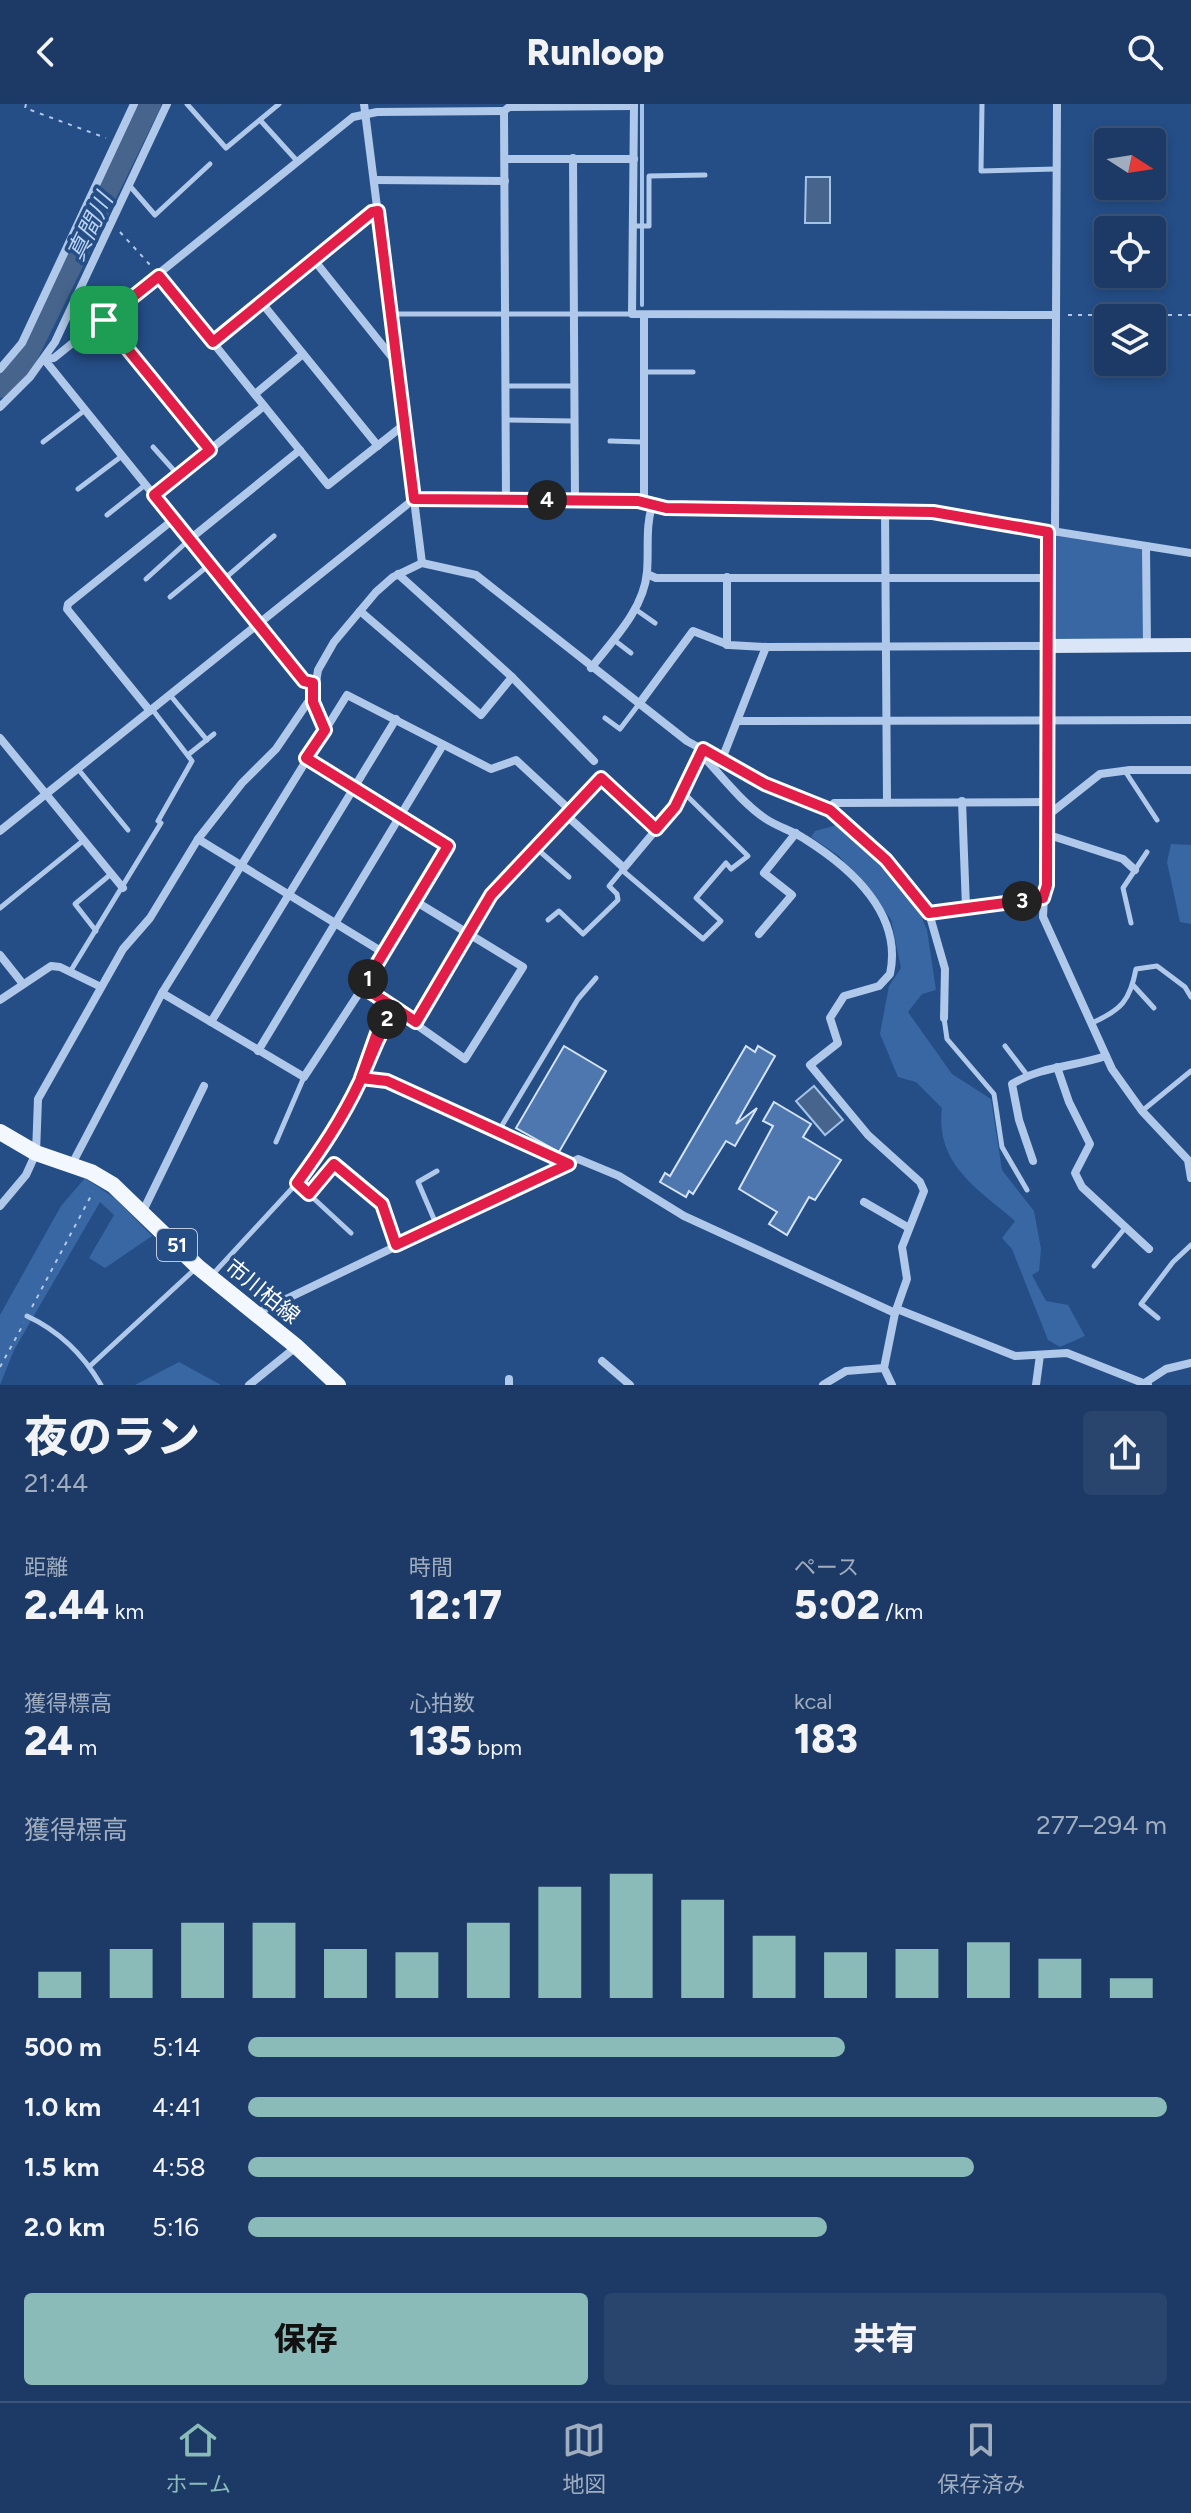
<!DOCTYPE html>
<html lang="ja">
<meta charset="utf-8">
<style>
:root{--surface:#1c3a65;--page:#29456e;--text:#f1f3f6;--muted:#a0adbf;--line:#3a5479;--accent:#8bbbb9}
body{margin:0;font-family:Figtree,"Noto Sans JP",sans-serif;background:var(--page);color:var(--text);height:100vh;display:flex;flex-direction:column;font-size:30px;white-space:nowrap}
*{box-sizing:border-box;margin:0}
p{font-size:26px;color:var(--muted)}
.icon{flex:none;width:44px;height:44px;fill:none;stroke:currentColor;stroke-width:2;stroke-linecap:round;stroke-linejoin:round}
.map{position:relative;height:1281px;overflow:hidden}
.sheet{display:flex;flex-direction:column;background:var(--surface);flex:1}
.sheet>*{flex:none}
.needle{width:52px;rotate:102deg}
.controls{position:absolute;left:1094px;top:24px;display:grid;gap:16px}
.controls a{display:grid;place-items:center;width:72px;height:72px;border-radius:8px;background:var(--surface);box-shadow:0 4px 12px #0003,0 0 0 2px var(--line);font-size:40px}
.pin{position:absolute;display:grid;place-items:center;width:68px;height:68px;color:#fff;margin:-34px;border-radius:16px;box-shadow:0 4px 12px #0006}
.km{position:absolute;width:40px;height:40px;margin:-20px;border-radius:50%;background:#222;color:#fff;font-size:22px;line-height:40px;text-align:center}
.round{display:grid;place-items:center;flex:none;width:84px;height:84px;border-radius:8px;background:var(--page)}
.overview{display:flex;align-items:center;justify-content:space-between;height:136px;padding:0 24px}
h1{font-size:44px;font-weight:800;line-height:60px}
.metrics{display:grid;grid-template-columns:repeat(3,1fr);gap:12px;height:136px;padding:8px 24px}
.metrics div{display:grid;align-content:center}
.metrics b{font-size:40px;font-weight:800}
.metrics small{font-size:22px;font-weight:400}
.metrics p{font-size:22px}
.chart{height:224px;padding:16px 24px}
.chart p{display:flex;justify-content:space-between}
.chart svg{width:100%;height:144px;margin-top:8px;stroke:var(--accent);stroke-width:6}
.cta{display:flex;gap:16px;margin-top:auto;padding:16px 24px}
.cta a{flex:1;height:92px;border-radius:8px;background:var(--accent);color:#111;font-size:32px;font-weight:800;line-height:92px;text-align:center}
.cta a+a{background:var(--page);color:var(--text)}
ul{padding:0 24px;list-style:none;font-size:26px}
li{display:grid;grid-template-columns:128px 96px 1fr;align-items:center;height:60px}
li i{height:20px;border-radius:10px;background:var(--accent)}
header{display:flex;justify-content:space-between;align-items:center;height:104px;padding:0 24px;background:var(--surface);font-size:36px;font-weight:800}
.dock{display:flex;justify-content:space-around;align-items:center;height:112px;border-top:2px solid var(--line);background:var(--surface);font-size:22px;color:var(--muted)}
.dock a{display:grid;justify-items:center;gap:4px}
.dock .selected{color:var(--accent)}
.map>svg:first-child{display:block}
.green{fill:#3967a3}
.water{fill:#47648d;stroke:#a4c3e9;stroke-width:2}
.lines{fill:none;stroke-linecap:round;stroke-linejoin:round}
.stream{stroke:#a4c3e9;stroke-width:4}
.river{stroke:#47648d;stroke-width:22}
.building{fill:#4d77ae;stroke:#d4e3f7;stroke-width:2}
.path{stroke:#b0c8e9;stroke-width:2;stroke-dasharray:4 6;stroke-linecap:butt}
.lane{stroke:#b0c8e9;stroke-width:5}
.street{stroke:#b0c8e9;stroke-width:8}
.secondary{stroke:#dae6f7;stroke-width:14}
.primary{stroke:#f3f7fe;stroke-width:16}
.route-casing{stroke:#fff;stroke-width:16}
.route{stroke:#e11d48;stroke-width:10}
.labels{text-anchor:middle;stroke-width:7;stroke-linejoin:round;paint-order:stroke}
.shield{fill:#254e87;stroke:#becadb;stroke-width:2}
.shield-label{font-size:20px;font-weight:bold;fill:#fff}
.street-label{font-size:22px;fill:#fff;stroke:#254e87}
.water-label{font-size:24px;font-style:italic;fill:#bcd2f0;stroke:#254e87}
</style>
<header><svg class="icon" aria-label="back" viewBox="0 0 24 24"><path d="M15 5l-7 7 7 7"/></svg>Runloop<svg class="icon" aria-label="search" viewBox="0 0 24 24"><circle cx="10" cy="10" r="6"/><path d="M15 15l6 6"/></svg></header>
<div class="map">
<svg width="1191" height="1281" viewBox="0 0 1191 1281">
<rect width="100%" height="100%" fill="#254e87"/>
<!-- green -->
<g class="green">
<polygon points="1048,428 1146,442 1147,542 1048,542"/>
<path d="M837 721 851 728 917 802 927 826 936 886 922 890 908 908 952 970 991 995 1002 1066 1034 1107 1041 1145 1039 1167 1032 1171 1046 1197 1068 1201 1085 1232 1060 1243 1048 1236 1012 1145 1002 1134 1015 1117C977 1084 935 1060 942 1004L916 978 898 973 880 930 889 882 901 864 891 815 839 752 811 733 815 727Z"/>
<polygon points="1171,740 1191,741 1191,820 1180,818 1167,758"/>
<polygon points="85,1074 116,1095 152,1132 105,1164 89,1154 114,1111 100,1098 14,1246 0,1281 0,1211 61,1102"/>
<polygon points="179,1258 221,1281 135,1281"/>
</g>
<!-- water -->
<g class="water">
<polygon points="806,73 830,73 830,119 805,119"/>
<polygon points="814,982 843,1016 825,1031 796,997"/>
</g>
<g class="lines">
<!-- stream -->
<polyline class="stream" points="642,201 642,0"/>
<!-- river -->
<polyline class="river" points="0,283 23,260 150,0"/>
</g>
<!-- building -->
<g class="building">
<polygon points="564,942 606,967 559,1048 516,1024"/>
<polygon points="746,942 755,948 758,942 775,952 736,1020 757,1004 735,1042 726,1037 693,1090 689,1087 686,1093 660,1078 665,1069 670,1072"/>
<polygon points="774,998 811,1020 803,1033 841,1056 815,1096 809,1093 787,1131 769,1120 777,1108 739,1085 773,1022 763,1017"/>
</g>
<g class="lines">
<!-- path -->
<g class="path">
<polyline points="26,0 25,4 106,34"/>
<polyline points="120,128 151,162"/>
<polyline points="1068,211 1191,211"/>
<polyline points="32,1203 93,1088"/>
<polyline points="0,1263 24,1219"/>
</g>
<!-- lane -->
<g class="lane">
<polyline points="187,0 226,44 279,0"/>
<polyline points="982,0 981,67 1056,65"/>
<polyline points="260,16 298,58"/>
<polyline points="129,81 155,111 210,60"/>
<polyline points="634,122 649,122 649,72 705,71"/>
<polyline points="393,210 631,210"/>
<polyline points="644,268 693,268"/>
<polyline points="505,282 574,282"/>
<polyline points="505,316 574,317"/>
<polyline points="610,337 643,338"/>
<polyline points="43,338 85,306"/>
<polyline points="153,343 178,371"/>
<polyline points="78,385 122,352"/>
<polyline points="107,411 145,381"/>
<polyline points="146,475 189,436"/>
<polyline points="223,476 274,432"/>
<polyline points="170,493 209,461"/>
<polyline points="635,505 655,519"/>
<polyline points="614,536 631,549"/>
<polyline points="170,591 207,636"/>
<polyline points="605,614 620,625 639,600"/>
<polyline points="189,650 214,630"/>
<polyline points="78,665 128,726"/>
<polyline points="1125,667 1157,716"/>
<polyline points="536,744 569,773"/>
<polyline points="622,766 703,835 721,817 696,794 726,759 731,765 748,752 683,688"/>
<polyline points="0,804 84,736"/>
<polyline points="548,816 559,807 583,830 618,796 617,790 609,782 624,764"/>
<polyline points="1131,819 1123,784 1147,748"/>
<polyline points="96,827 75,800 111,770"/>
<polyline points="70,868 161,719 158,717 192,657 152,605"/>
<polyline points="1133,881 1154,904"/>
<polyline points="944,914 947,935 994,990 1002,1043 1027,1086"/>
<path d="M1092 919C1121 906 1130 897 1136 865L1157 862 1185 883 1191 893"/>
<polyline points="1005,942 1027,971"/>
<polyline points="362,975 387,977 569,1060"/>
<polyline points="1142,1007 1191,967"/>
<polyline points="498,1028 578,895 596,874"/>
<polyline points="276,1038 304,973"/>
<polyline points="437,1122 418,1078 437,1067"/>
<polyline points="1094,1162 1125,1124"/>
<polyline points="213,1170 297,1079 351,1129"/>
<path d="M27 1212C59 1227 83 1250 101 1281"/>
<polyline points="1158,1214 1141,1200 1173,1158 1191,1141"/>
<polyline points="90,1262 194,1166"/>
</g>
<!-- street -->
<g class="street">
<polyline points="364,0 422,459"/>
<polyline points="634,0 632,210 1056,211"/>
<polyline points="573,54 575,396"/>
<polyline points="505,55 634,55"/>
<polyline points="374,76 505,77"/>
<polyline points="314,156 391,252 396,253"/>
<polyline points="159,172 328,381 405,320"/>
<polyline points="261,198 378,342"/>
<polyline points="104,216 210,346"/>
<polyline points="213,238 372,108 378,107"/>
<polyline points="0,265 22,239 134,0"/>
<polyline points="255,290 303,250"/>
<polyline points="0,303 30,273 55,238 167,0"/>
<polyline points="154,391 264,302"/>
<polyline points="506,396 504,7 509,3 634,2"/>
<polyline points="644,397 644,211"/>
<polyline points="885,406 887,698"/>
<polyline points="1048,428 1048,698 1043,813 1112,965 1142,1007 1188,1056 1191,1074"/>
<polyline points="1055,428 1057,0"/>
<polyline points="190,435 300,346"/>
<polyline points="1146,442 1147,542"/>
<polyline points="398,470 512,573 594,657"/>
<polyline points="647,470 656,474 1048,474"/>
<polyline points="360,507 481,611 512,573"/>
<polyline points="727,541 727,473"/>
<path d="M591 564C613 536 644 505 647 468 649 444 645 422 653 399"/>
<polyline points="313,579 304,577 44,255 54,254 353,13 377,8 504,7"/>
<polyline points="639,600 693,527 729,541 766,543 1048,542"/>
<polyline points="150,607 67,505 68,500 174,415"/>
<polyline points="739,617 1191,616"/>
<polyline points="325,626 313,598 318,566 334,538 376,488 393,473 422,459 476,471 687,637 765,680 830,706 850,722 886,756 929,809 945,865 944,914"/>
<polyline points="0,634 123,784"/>
<path d="M701 650C721 671 742 699 766 715 778 723 793 727 805 735 851 764 903 810 890 870L879 882 844 892 830 914 838 939 810 961 868 1031 920 1078 924 1087 902 1143 907 1175 895 1209 884 1264 892 1281"/>
<polyline points="722,655 766,543"/>
<polyline points="962,697 966,804"/>
<polyline points="830,706 834,699 1048,698"/>
<polyline points="566,711 624,764 675,703 701,649"/>
<polyline points="1047,712 1100,670 1130,666 1191,666"/>
<polyline points="0,727 414,395 644,397 666,404 933,408 1191,449"/>
<polyline points="1046,730 1123,755 1135,766"/>
<polyline points="198,735 384,849"/>
<polyline points="929,809 1043,794"/>
<polyline points="759,830 792,791 764,769 796,729"/>
<polyline points="0,851 23,880"/>
<polyline points="363,883 465,955 523,863 415,797"/>
<polyline points="162,889 304,973 363,883 448,742 306,654"/>
<polyline points="0,896 51,862 60,863 101,883"/>
<polyline points="211,918 396,615"/>
<polyline points="416,918 491,791 601,674 656,725"/>
<polyline points="258,947 443,641"/>
<polyline points="1057,963 1069,998 1090,1040 1075,1069 1082,1083 1149,1145"/>
<path d="M1033 1057 1019 1016 1012 980C1042 962 1073 963 1106 952"/>
<polyline points="72,1060 162,889 347,591 491,665 516,656 570,706"/>
<path d="M297 1079C321 1046 342 1014 360 977 372 952 379 927 395 904"/>
<polyline points="309,1090 334,1060 382,1100 396,1141"/>
<polyline points="864,1098 909,1124"/>
<polyline points="0,1102 26,1071 36,1049 38,995 123,845 150,814 198,735 242,679 276,645 308,598 313,598"/>
<polyline points="143,1107 204,982"/>
<polyline points="897,1205 1015,1252 1067,1249 1148,1281"/>
<polyline points="255,1210 578,1055 619,1072 684,1112 895,1209"/>
<polyline points="602,1257 630,1281"/>
<polyline points="509,1275 509,1281"/>
<polyline points="1146,1278 1166,1265 1191,1259"/>
<polyline points="249,1281 296,1243"/>
<polyline points="823,1281 846,1267 884,1264"/>
<polyline points="1036,1281 1040,1251"/>
</g>
<!-- secondary -->
<polyline class="secondary" points="1048,542 1191,541"/>
<!-- primary -->
<polyline class="primary" points="0,1028 36,1049 91,1068 113,1081 198,1163 297,1243 338,1281"/>
</g>
<g class="lines">
<!-- route casing -->
<g class="route-casing">
<path id="route" d="M104 216 210 346 154 391 304 577 313 579V598L325 626 306 654 448 742 363 883 395 904C379 928 372 952 360 977 342 1015 321 1046 297 1079L309 1090 334 1060 382 1100 396 1141 569 1060 387 977 361 974 377 929 395 904 416 918 491 791 601 674 656 725 675 703 703 645 765 680 830 706 886 756 929 809 1043 794 1047 781 1048 428 933 408 666 404 638 397 414 395 378 107 372 108 213 238 159 172 104 216"/>
</g>
<!-- route -->
<use href="#route" class="route"/>
</g>
<g class="labels">
<!-- shield labels -->
<rect class="shield" x="157" y="1125" width="40" height="32" rx="6"/>
<g class="shield-label">
<text x="177" y="1148">51</text>
</g>
<!-- street labels -->
<g class="street-label">
<text transform="translate(263 1187) rotate(39)" y="8">市川柏線</text>
</g>
<!-- water labels -->
<g class="water-label">
<text transform="translate(90 123) rotate(-64)" y="8">真間川</text>
</g>
</g>
</svg>
<div class="controls">
<a><svg class="needle" viewBox="-14 -14 28 28"><path d="M0-13l5 13h-10z" fill="#e53935"/><path d="M0 13l5-13h-10z" fill="#a0adbf"/></svg></a>
<a><svg class="icon" aria-label="locate" viewBox="0 0 24 24"><circle cx="12" cy="12" r="6"/><path d="M12 2v4M12 18v4M2 12h4M18 12h4"/></svg></a>
<a><svg class="icon" aria-label="layers" viewBox="0 0 24 24"><path d="M12 4l9 5-9 5-9-5zM3 14l9 5 9-5"/></svg></a>
</div>
<div class="pin" style="left:104px;top:216px;background:#1e9e55"><svg class="icon" aria-label="arrive" viewBox="0 0 24 24"><path d="M6 21V4h12l-3 4 3 4H6"/></svg></div>
<b class="km" style="left:368px;top:875px">1</b>
<b class="km" style="left:387px;top:915px">2</b>
<b class="km" style="left:1022px;top:797px">3</b>
<b class="km" style="left:547px;top:396px">4</b>
</div>
<section class="sheet">
<div class="overview"><div><h1>夜のラン</h1><p>21:44</p></div><a class="round"><svg class="icon" aria-label="share" viewBox="0 0 24 24"><path d="M12 15V3M7 8l5-5 5 5M5 13v7h14v-7"/></svg></a></div>
<div class="metrics">
<div><p>距離</p><b>2.44<small> km</small></b></div>
<div><p>時間</p><b>12:17</b></div>
<div><p>ペース</p><b>5:02<small> /km</small></b></div>
</div>
<div class="metrics">
<div><p>獲得標高</p><b>24<small> m</small></b></div>
<div><p>心拍数</p><b>135<small> bpm</small></b></div>
<div><p>kcal</p><b>183</b></div>
</div>
<div class="chart"><p><span>獲得標高</span>277–294 m</p>
<svg viewBox="0 0 160 44" preserveAspectRatio="none"><path d="M5 44V36M15 44V29M25 44V21M35 44V21M45 44V29M55 44V30M65 44V21M75 44V10M85 44V6M95 44V14M105 44V25M115 44V30M125 44V29M135 44V27M145 44V32M155 44V38"/></svg>
</div>
<ul>
<li><b>500 m</b>5:14<i style="width:65%"></i></li>
<li><b>1.0 km</b>4:41<i style="width:100%"></i></li>
<li><b>1.5 km</b>4:58<i style="width:79%"></i></li>
<li><b>2.0 km</b>5:16<i style="width:63%"></i></li>
</ul>
<div class="cta"><a>保存</a><a>共有</a></div>
</section>
<nav class="dock">
<a class="selected"><svg class="icon" aria-label="home" viewBox="0 0 24 24"><path d="M3 11l9-7 9 7M6 9v11h12V9"/></svg>ホーム</a>
<a><svg class="icon" aria-label="map" viewBox="0 0 24 24"><path d="M3 6l6-2 6 2 6-2v14l-6 2-6-2-6 2zM9 4v14M15 6v14"/></svg>地図</a>
<a><svg class="icon" aria-label="saved" viewBox="0 0 24 24"><path d="M7 4h10v16l-5-4-5 4z"/></svg>保存済み</a>
</nav>
